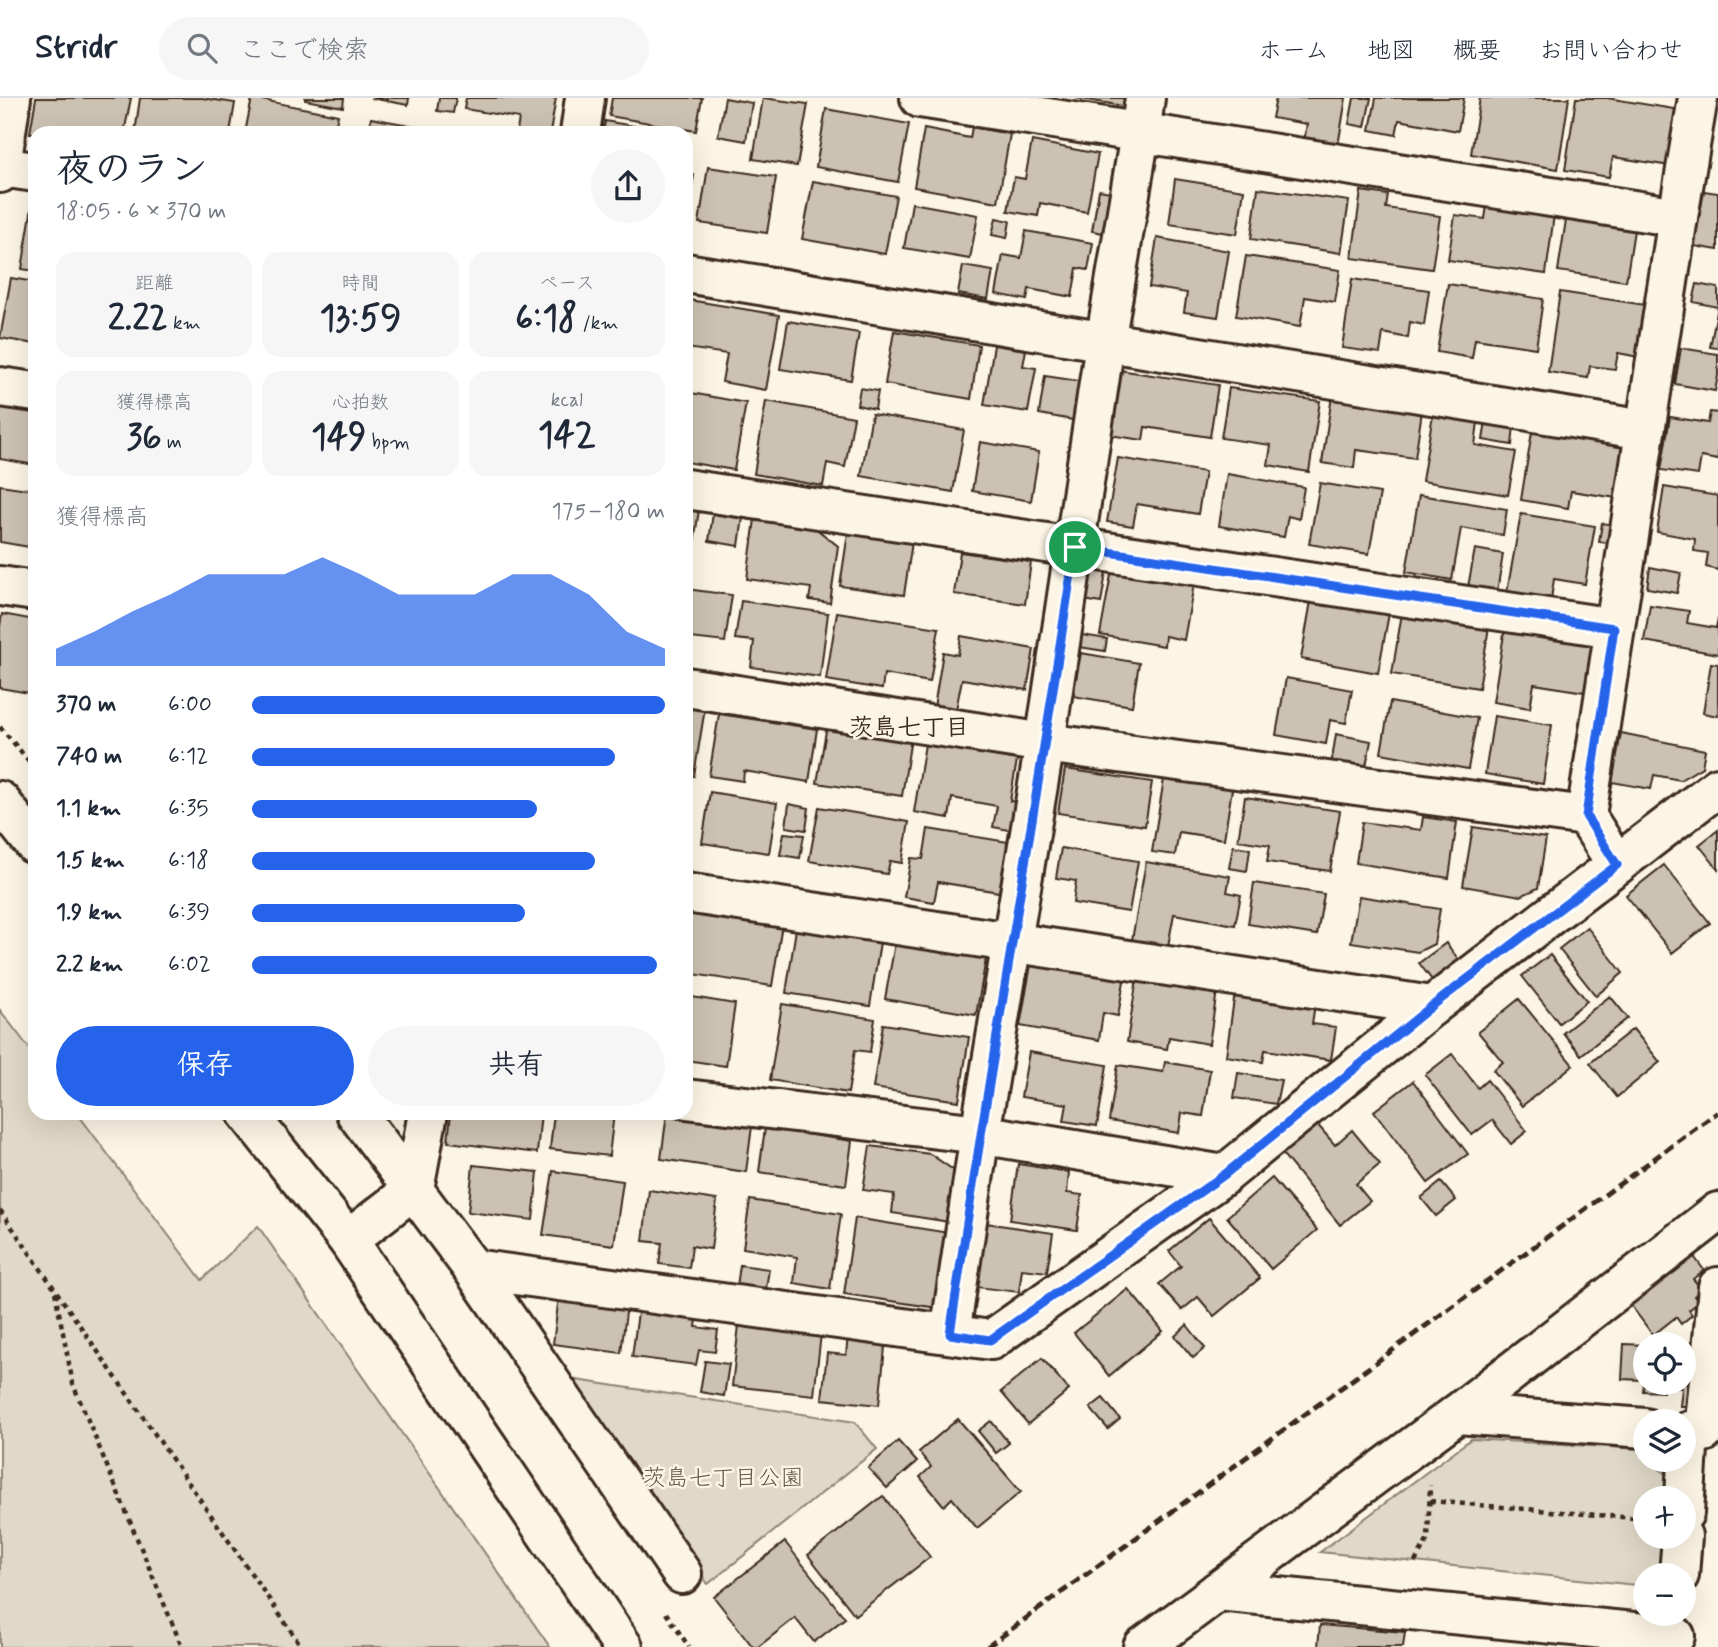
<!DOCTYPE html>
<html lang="ja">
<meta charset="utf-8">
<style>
:root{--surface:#fff;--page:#f6f6f7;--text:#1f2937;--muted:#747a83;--line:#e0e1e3;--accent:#2563eb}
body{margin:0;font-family:Mynerve,"Klee One",sans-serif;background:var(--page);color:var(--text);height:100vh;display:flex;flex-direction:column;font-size:26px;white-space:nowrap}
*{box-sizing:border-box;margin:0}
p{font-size:23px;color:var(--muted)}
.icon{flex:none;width:38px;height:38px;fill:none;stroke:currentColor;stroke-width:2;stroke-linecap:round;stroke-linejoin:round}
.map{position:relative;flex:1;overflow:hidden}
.panel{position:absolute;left:28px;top:28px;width:665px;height:994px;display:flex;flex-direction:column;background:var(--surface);border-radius:21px;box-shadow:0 7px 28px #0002}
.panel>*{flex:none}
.controls{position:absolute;left:1633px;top:1234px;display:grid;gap:14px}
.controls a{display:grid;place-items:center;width:63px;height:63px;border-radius:50%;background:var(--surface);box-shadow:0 7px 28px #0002;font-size:35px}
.pin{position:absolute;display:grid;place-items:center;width:60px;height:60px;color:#fff;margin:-30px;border:4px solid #fff;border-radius:50%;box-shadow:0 2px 7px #0007}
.round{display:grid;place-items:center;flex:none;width:74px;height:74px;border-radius:37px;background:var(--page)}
.headline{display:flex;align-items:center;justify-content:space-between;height:119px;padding:0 28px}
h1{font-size:38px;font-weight:700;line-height:52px}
.figures{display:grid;grid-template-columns:repeat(3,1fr);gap:10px;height:119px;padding:7px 28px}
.figures div{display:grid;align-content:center;border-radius:18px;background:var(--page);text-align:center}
.figures b{font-size:35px;font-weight:700}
.figures small{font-size:19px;font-weight:400}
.figures p{font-size:19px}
.chart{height:196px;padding:14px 28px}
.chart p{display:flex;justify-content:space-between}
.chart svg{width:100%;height:126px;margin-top:7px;fill:var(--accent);opacity:.7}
.button{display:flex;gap:14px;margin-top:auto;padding:14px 28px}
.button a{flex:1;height:80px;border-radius:42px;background:var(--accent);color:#fff;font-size:28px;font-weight:700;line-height:80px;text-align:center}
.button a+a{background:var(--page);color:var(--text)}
ul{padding:0 28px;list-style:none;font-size:23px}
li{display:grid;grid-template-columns:112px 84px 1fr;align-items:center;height:52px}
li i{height:18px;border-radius:9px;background:var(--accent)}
header{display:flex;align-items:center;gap:42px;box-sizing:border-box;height:98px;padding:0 35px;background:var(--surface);border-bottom:2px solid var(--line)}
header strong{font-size:33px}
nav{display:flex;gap:38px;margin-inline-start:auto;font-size:24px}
.search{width:490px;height:63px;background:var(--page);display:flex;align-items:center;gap:18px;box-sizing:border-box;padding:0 24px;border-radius:38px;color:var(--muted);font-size:26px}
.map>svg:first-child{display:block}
.green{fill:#e0d8c8;stroke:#8e8173;stroke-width:2}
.building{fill:#ccc2b3;stroke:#3b2a1e;stroke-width:2}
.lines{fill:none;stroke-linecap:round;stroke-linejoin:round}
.minor-casing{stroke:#3b2a1e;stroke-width:44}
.path{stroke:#3b2a1e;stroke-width:4.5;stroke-dasharray:5 5;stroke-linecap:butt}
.minor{stroke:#fcf5e5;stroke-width:38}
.rail{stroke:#3b2a1e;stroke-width:5;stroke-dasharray:10 5;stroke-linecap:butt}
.route-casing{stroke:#fff;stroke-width:14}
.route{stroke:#2563eb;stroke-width:9}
.labels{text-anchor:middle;stroke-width:5;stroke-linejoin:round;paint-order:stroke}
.park-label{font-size:23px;fill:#645648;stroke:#fcf5e5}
.neighbourhood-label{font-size:24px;font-weight:bold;fill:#3b2a1e;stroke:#fcf5e5}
</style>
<header>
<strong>Stridr</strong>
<div class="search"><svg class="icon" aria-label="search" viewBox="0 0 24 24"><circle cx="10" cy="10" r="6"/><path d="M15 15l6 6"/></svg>ここで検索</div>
<nav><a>ホーム</a><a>地図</a><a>概要</a><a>お問い合わせ</a></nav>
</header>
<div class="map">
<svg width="1718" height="1549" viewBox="0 0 1718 1549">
<rect width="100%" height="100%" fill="#fcf5e5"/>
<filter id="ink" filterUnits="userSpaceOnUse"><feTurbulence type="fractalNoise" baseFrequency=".0143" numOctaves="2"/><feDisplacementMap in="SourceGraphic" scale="14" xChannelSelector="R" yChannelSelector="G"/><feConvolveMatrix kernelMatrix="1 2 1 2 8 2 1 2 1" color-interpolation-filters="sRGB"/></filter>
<g filter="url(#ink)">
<!-- green -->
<g class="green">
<polygon points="0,912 35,958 35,1015 77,1015 202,1182 258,1128 550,1549 0,1549"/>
<polygon points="563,1280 855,1324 877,1351 708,1486"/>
<polygon points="1471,1341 1641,1351 1645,1355 1645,1362 1651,1362 1669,1380 1668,1400 1645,1400 1645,1438 1666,1439 1663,1477 1645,1477 1645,1488 1320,1454"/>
</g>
<!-- building -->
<g class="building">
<polygon points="36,0 131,0 124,35 30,35"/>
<polygon points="140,0 202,0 235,5 230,35 135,35"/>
<polygon points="252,0 338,17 334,35 245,35"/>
<polygon points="305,0 344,0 343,9 305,2"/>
<polygon points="371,0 409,0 408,7"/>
<polygon points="439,0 456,0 453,15 437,13"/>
<polygon points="466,0 556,0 550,35 530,35 517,33 519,20 464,11"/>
<polygon points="612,0 702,0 696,33 609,18"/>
<polygon points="725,0 752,5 746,43 718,38"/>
<polygon points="763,0 808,6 797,68 753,61"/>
<polygon points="1076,0 1124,0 1123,8"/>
<polygon points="1276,0 1346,0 1338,48 1304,43 1307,26 1272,20"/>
<polygon points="1354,0 1371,0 1365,29 1349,26"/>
<polygon points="1376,0 1464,0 1458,33 1399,22 1396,37 1370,32"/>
<polygon points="1480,0 1569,0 1558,71 1471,56"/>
<polygon points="1576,0 1607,0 1686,13 1677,69 1613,59 1609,79 1565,72"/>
<polygon points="826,11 909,26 898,84 816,69"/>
<polygon points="371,20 447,34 368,35"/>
<polygon points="605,23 639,29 638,35 603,35"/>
<polygon points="972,29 1010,36 998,104 914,89 924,31 970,40"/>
<polygon points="1032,43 1098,56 1087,114 1040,105 1038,118 1008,113 1014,79 1025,81"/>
<polygon points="708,69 776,79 767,135 699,125"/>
<polygon points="686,76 694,77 686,122"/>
<polygon points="1175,81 1244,92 1237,136 1169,126"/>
<polygon points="813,83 896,98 885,156 802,141"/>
<polygon points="1258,90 1349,103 1341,155 1251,141"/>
<polygon points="1099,92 1122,96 1114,137 1092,133"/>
<polygon points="1361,93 1388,97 1386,110 1440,118 1432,171 1352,160"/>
<polygon points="1704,93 1718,95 1718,152 1694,148"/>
<polygon points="34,96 35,96 35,173 22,171"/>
<polygon points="912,105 978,117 970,161 904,150"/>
<polygon points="1487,107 1554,117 1546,176 1448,162 1455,117 1485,121"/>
<polygon points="996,120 1010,123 1007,140 992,137"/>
<polygon points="1566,122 1634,132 1626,183 1558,173"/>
<polygon points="1026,133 1093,145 1088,172 1077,170 1072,199 1029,191 1027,202 996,196 1003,157 1021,160"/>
<polygon points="1157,140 1229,153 1218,219 1184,214 1187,195 1149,189"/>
<polygon points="1246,158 1340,172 1335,204 1305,199 1300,229 1236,218"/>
<polygon points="963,168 993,173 988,201 958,196"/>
<polygon points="11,180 35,184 35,246 0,240"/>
<polygon points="1352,181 1429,192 1424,227 1410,224 1408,240 1383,235 1380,255 1342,250"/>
<polygon points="1448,186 1543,201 1536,250 1475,241 1472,260 1437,254"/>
<polygon points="1697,186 1718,190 1718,209 1693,204"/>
<polygon points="1560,194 1652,208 1644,260 1618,255 1615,271 1590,268 1588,280 1548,274"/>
<polygon points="689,202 779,217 766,292 722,284 727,256 686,250 686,221"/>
<polygon points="1718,209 1718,250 1710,249"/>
<polygon points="788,223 859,235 851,282 780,271"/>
<polygon points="894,233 979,247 971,301 885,286"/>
<polygon points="994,247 1026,252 1023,268 1036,270 1028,314 984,307"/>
<polygon points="1681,250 1718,256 1718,278 1715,293 1675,286"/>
<polygon points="1119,272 1218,287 1210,339 1145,329 1143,342 1109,337"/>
<polygon points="1045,278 1079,283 1073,322 1039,316"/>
<polygon points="860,290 878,293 875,311 857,307"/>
<polygon points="1229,290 1320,303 1309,374 1268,367 1271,347 1221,340"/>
<polygon points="686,294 746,305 734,372 686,364"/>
<polygon points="1332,298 1422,313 1415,360 1356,352 1354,370 1322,365"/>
<polygon points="766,303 854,319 845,369 827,365 823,388 754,376"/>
<polygon points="0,308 35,313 35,367 0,361"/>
<polygon points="1710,314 1718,315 1718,362 1701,359 1698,377 1661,372 1670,319 1708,325"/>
<polygon points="872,316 964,332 953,394 861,378"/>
<polygon points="1433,316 1478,324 1475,347 1516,354 1508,397 1422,383"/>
<polygon points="1486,323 1514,327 1512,347 1483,342"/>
<polygon points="1532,334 1625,349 1617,400 1571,393 1568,410 1521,402"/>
<polygon points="980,344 1039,354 1031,403 972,393"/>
<polygon points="1118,360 1205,374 1198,416 1137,406 1133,428 1107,424"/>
<polygon points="1227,376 1304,389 1299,421 1288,418 1284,439 1219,428"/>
<polygon points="1320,385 1380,395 1369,456 1309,446"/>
<polygon points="0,387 35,392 35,450 0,444"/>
<polygon points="1664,389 1718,398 1718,472 1706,469 1708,455 1694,453 1695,441 1657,434"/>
<polygon points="1419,397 1507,411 1503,437 1461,430 1452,482 1406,474"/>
<polygon points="686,410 699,412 691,464 686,464"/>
<polygon points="713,415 743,419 739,448 709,443"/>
<polygon points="1521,416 1595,428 1585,486 1554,481 1551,501 1507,494"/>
<polygon points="755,421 814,429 838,448 830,505 809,502 811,490 747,481"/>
<polygon points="1602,425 1619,428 1616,446 1599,444"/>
<polygon points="848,435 912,444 904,497 840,488"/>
<polygon points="1475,451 1503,456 1497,494 1468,489"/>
<polygon points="960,454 1031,464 1025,506 954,496"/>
<polygon points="1102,468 1107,469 1101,505 1084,502 1088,480"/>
<polygon points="1650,469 1681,475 1677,495 1647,490"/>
<polygon points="1112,471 1194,486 1184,542 1165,538 1164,548 1100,537"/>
<polygon points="686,491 732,497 725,544 691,540 690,548 686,548"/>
<polygon points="1312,497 1390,510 1378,575 1301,561"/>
<polygon points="741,503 828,515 820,579 751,569 754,543 735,541"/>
<polygon points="1650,507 1689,513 1687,525 1716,530 1718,520 1718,556 1644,543"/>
<polygon points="837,514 939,530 930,584 884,576 882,591 826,582"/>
<polygon points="1402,515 1489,529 1479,590 1392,576"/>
<polygon points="2,516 35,522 35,596 0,590 0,528"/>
<polygon points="1505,530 1599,547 1591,595 1534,586 1530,610 1493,604"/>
<polygon points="1082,537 1107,541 1105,553 1079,549"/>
<polygon points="961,538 1034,551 1027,592 962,581 956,612 934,609 943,554 958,557"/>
<polygon points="1081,555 1139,565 1132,608 1073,598"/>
<polygon points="1711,565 1718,566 1718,618 1703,615"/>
<polygon points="1286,580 1352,592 1346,625 1330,622 1326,646 1276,637"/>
<polygon points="1390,604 1477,620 1468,671 1381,655"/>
<polygon points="686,607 705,610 694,678 686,676"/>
<polygon points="719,616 817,631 809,684 744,673 743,683 709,678"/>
<polygon points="1494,618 1552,627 1543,686 1485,676"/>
<polygon points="827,627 911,640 902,698 817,685"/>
<polygon points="1621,635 1705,652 1702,669 1680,682 1654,677 1651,691 1612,684"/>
<polygon points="1336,636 1371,643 1365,673 1331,668"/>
<polygon points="925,646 1017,662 1010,703 1020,704 1015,733 993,729 997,708 952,700 949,720 914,714"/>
<polygon points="1065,671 1152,684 1145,728 1058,715"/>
<polygon points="1165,675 1233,685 1224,741 1179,734 1175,757 1152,754"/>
<polygon points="710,694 777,705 769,755 702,745"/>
<polygon points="1245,699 1340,713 1330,773 1267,764 1270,747 1238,742"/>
<polygon points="789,706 809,710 806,732 786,729"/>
<polygon points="819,709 909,724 902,765 890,763 887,776 809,763"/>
<polygon points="1423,719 1457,724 1449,780 1356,765 1362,724 1421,732"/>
<polygon points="1473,729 1546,740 1538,790 1521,798 1463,788"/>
<polygon points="928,731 1008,744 999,794 938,784 934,804 904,799 911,760 923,761"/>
<polygon points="1718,732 1718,771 1699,747"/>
<polygon points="784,735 804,737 800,760 780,757"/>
<polygon points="1233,748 1250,751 1247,773 1229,770"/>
<polygon points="1061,750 1138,763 1129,814 1073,805 1076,783 1056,780"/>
<polygon points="1146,764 1230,778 1227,794 1241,797 1235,827 1174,816 1168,848 1132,842"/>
<polygon points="1664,767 1710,825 1672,855 1626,797"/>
<polygon points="1254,785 1324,796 1317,837 1248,826"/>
<polygon points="1359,798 1440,811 1434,846 1418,854 1351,844"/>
<polygon points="691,811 782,826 772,888 686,875 686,845"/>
<polygon points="1587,829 1623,875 1596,898 1559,851"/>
<polygon points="796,831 880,844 870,908 786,895"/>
<polygon points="895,845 986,861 976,917 885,901"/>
<polygon points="1446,845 1459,862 1432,882 1419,865"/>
<polygon points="1550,857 1587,903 1559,925 1522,878"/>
<polygon points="1032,861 1125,877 1118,918 1103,915 1099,942 1020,928"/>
<polygon points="1137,880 1217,893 1209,946 1169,939 1167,951 1127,944"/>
<polygon points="1235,894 1315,906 1312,926 1336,929 1331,962 1265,952 1263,964 1226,958"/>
<polygon points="686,898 735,906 726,968 686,962"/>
<polygon points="1610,898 1628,920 1581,957 1563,935"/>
<polygon points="1519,901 1573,967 1522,1008 1493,972 1503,964 1478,934"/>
<polygon points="782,906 875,921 870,954 855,952 848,995 770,982"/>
<polygon points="883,926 969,939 959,1003 873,990"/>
<polygon points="1633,931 1660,964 1617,999 1590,965"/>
<polygon points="1029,954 1107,967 1097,1028 1064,1023 1067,1006 1021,999"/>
<polygon points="1452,956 1478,990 1487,982 1527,1033 1511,1046 1492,1022 1472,1037 1425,977"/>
<polygon points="1165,964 1210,972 1203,1018 1182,1015 1179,1035 1109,1023 1118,967 1163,974"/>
<polygon points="1238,975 1281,982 1276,1006 1234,1000"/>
<polygon points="1413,983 1468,1056 1428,1085 1374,1013"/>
<polygon points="451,1015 541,1015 537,1055 448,1044"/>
<polygon points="554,1015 614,1015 609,1058 550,1051"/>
<polygon points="667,1015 752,1028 746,1074 661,1061"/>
<polygon points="1316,1025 1335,1047 1352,1032 1380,1066 1356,1086 1370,1103 1340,1127 1280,1053"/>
<polygon points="765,1030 852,1043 846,1087 759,1074"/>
<polygon points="870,1048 930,1056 962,1078 956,1125 892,1115 894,1096 863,1092"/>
<polygon points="1018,1066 1069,1074 1067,1095 1082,1097 1077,1132 1010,1122"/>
<polygon points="473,1067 538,1074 533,1122 468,1114"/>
<polygon points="553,1073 623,1083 614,1147 543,1137"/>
<polygon points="1272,1080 1317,1132 1271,1171 1227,1119"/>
<polygon points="1441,1084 1456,1102 1436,1118 1421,1100"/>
<polygon points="649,1092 717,1102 711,1151 692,1148 689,1170 659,1166 662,1145 643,1143"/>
<polygon points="750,1102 841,1116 830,1191 794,1185 797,1159 743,1150"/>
<polygon points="855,1120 949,1135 938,1210 844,1196"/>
<polygon points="1209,1120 1260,1180 1214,1218 1198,1199 1182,1212 1159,1186 1181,1168 1169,1153"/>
<polygon points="986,1125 1053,1135 1047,1174 1022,1171 1019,1194 976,1189"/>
<polygon points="1692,1156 1704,1172 1693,1181 1702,1191 1694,1198 1699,1204 1689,1212 1692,1217 1681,1226 1676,1219 1653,1237 1629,1205"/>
<polygon points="740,1167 769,1171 766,1191 737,1188"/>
<polygon points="1128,1191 1163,1233 1109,1278 1074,1235"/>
<polygon points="559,1198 627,1206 621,1255 553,1246"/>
<polygon points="639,1207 698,1214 696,1229 718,1232 715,1254 699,1252 696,1267 632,1259"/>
<polygon points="739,1227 821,1236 814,1297 732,1288"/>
<polygon points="1187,1227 1205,1250 1193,1260 1175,1238"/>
<polygon points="848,1237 886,1240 879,1307 822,1301 827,1255 846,1257"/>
<polygon points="1624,1246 1645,1247 1645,1284 1684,1284 1684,1249 1690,1249 1688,1291 1690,1291 1689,1308 1680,1308 1682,1290 1663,1288 1663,1294 1643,1293 1644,1282 1622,1281"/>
<polygon points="1042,1260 1069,1292 1028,1326 1001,1294"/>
<polygon points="705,1263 729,1266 724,1298 700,1294"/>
<polygon points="1103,1300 1120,1321 1108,1331 1090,1310"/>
<polygon points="958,1321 1021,1394 977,1430 952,1400 944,1408 920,1379 931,1369 919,1354"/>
<polygon points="991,1323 1009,1345 996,1355 978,1333"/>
<polygon points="898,1343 917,1364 887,1390 868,1370"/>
<polygon points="883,1398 930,1459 855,1517 808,1457"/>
<polygon points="785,1444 845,1520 814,1544 795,1520 758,1549 753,1549 714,1499"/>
<polygon points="1320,1527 1405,1534 1403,1549 1318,1549"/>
</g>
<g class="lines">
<!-- minor casing -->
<g class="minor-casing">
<g id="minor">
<polyline points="920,0 1678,119"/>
<polyline points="580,35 585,0"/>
<polyline points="1,69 35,74"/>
<polyline points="0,75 11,0"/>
<polyline points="686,175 1645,332"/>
<polyline points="0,289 35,294"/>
<polyline points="686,391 1614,530"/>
<polyline points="0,488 35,493"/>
<polyline points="686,589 1045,645 1586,718 1617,767"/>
<polyline points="0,703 35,747"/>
<polyline points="1586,718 1678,119 1698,0"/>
<polyline points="686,795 1432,908"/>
<polyline points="686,1001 980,1036 1224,1077 1432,908 1718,689"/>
<polyline points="247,1015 348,1142 623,1549"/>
<polyline points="356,1015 473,1171 682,1476"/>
<polyline points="348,1142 414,1091 428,1015"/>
<polyline points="473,1171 991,1242 1224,1077"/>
<polyline points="950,1236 980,1036 1045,645 1105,245 1140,36 1145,0"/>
<polyline points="1457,1316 1645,1330"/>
<polyline points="1704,1334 1718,1189"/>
<polyline points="1684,1415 1689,1333"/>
<polyline points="1679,1477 1682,1438"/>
<polyline points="1218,1493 1675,1538"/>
<polyline points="1143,1549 1457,1316 1718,1114"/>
</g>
</g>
<!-- path -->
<g class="path">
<polyline points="0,629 35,670"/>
<polyline points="0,1112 302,1549"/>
<polyline points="55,1194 73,1286 182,1549"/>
<polyline points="1430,1403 1645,1421"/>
<polyline points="1415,1464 1428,1441 1430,1387"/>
<polyline points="666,1515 689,1549"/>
</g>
<!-- minor -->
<use href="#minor" class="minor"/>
<!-- rail -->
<polyline class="rail" points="987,1549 1718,1014"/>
</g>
</g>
<g class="lines" filter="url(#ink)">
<!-- route casing -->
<g class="route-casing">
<path id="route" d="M1075 449 1614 530 1586 718 1617 767 1432 908 1224 1077 990 1242 950 1236C989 973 1036 711 1075 449Z"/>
</g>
<!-- route -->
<use href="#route" class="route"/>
</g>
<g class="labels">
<!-- park labels -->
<g class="park-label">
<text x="723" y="1387">茨島七丁目公園</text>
</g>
<!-- neighbourhood labels -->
<g class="neighbourhood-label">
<text x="909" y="637">茨島七丁目</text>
</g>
</g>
</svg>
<div class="controls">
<a><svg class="icon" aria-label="locate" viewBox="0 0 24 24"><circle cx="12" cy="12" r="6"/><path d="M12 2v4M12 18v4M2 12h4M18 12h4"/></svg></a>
<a><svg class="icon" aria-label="layers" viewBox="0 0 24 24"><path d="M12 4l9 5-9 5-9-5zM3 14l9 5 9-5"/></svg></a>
<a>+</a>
<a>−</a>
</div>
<div class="pin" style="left:1075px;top:449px;background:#1e9e55"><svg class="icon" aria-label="arrive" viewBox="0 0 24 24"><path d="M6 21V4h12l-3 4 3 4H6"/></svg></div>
<section class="panel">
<div class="headline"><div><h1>夜のラン</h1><p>18:05 · 6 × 370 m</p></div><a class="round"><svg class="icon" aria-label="share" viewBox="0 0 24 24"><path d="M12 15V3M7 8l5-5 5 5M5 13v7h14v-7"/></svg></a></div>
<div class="figures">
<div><p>距離</p><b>2.22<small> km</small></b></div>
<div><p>時間</p><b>13:59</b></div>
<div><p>ペース</p><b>6:18<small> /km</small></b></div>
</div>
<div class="figures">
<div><p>獲得標高</p><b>36<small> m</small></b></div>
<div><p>心拍数</p><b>149<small> bpm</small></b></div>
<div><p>kcal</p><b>142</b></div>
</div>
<div class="chart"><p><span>獲得標高</span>175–180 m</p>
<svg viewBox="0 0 160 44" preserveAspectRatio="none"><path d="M0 44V38L10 32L20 25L30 19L40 12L50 12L60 12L70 6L80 12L90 19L100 19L110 19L120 12L130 12L140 19L150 32L160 38V44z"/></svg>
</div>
<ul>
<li><b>370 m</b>6:00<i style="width:100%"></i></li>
<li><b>740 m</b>6:12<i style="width:88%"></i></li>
<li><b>1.1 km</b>6:35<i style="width:69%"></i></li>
<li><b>1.5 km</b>6:18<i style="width:83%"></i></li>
<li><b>1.9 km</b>6:39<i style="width:66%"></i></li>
<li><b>2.2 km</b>6:02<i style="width:98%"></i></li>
</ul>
<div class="button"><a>保存</a><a>共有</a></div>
</section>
</div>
